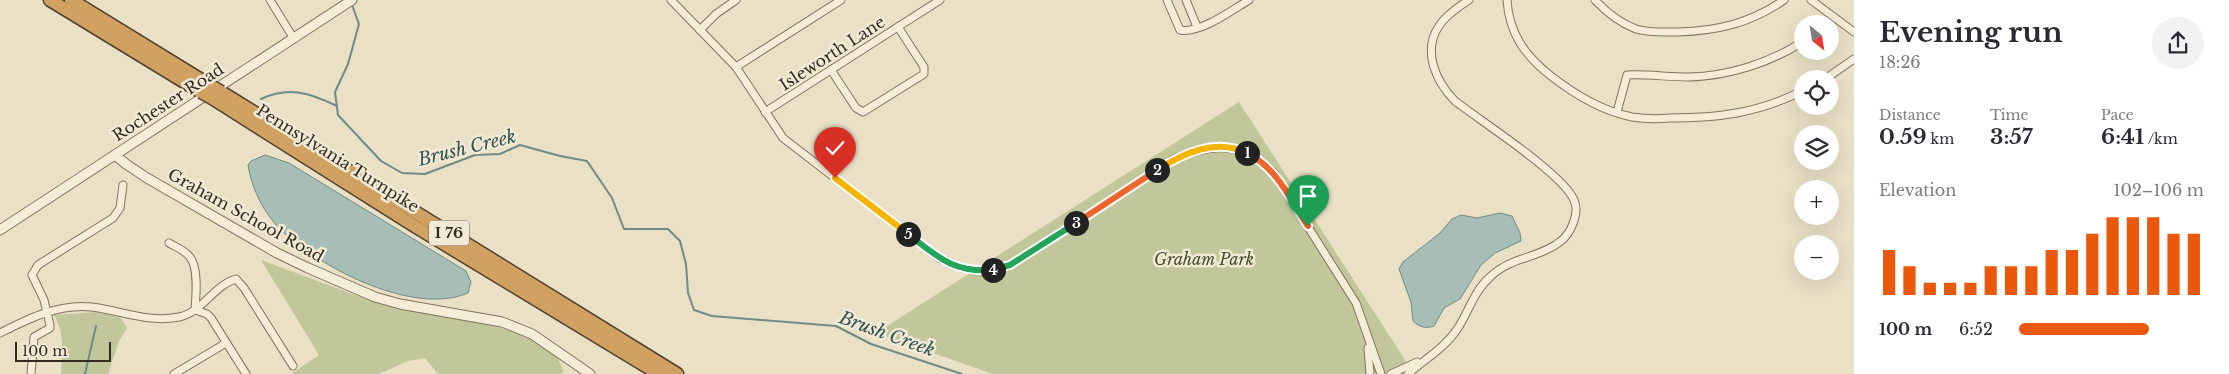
<!DOCTYPE html>
<meta charset="utf-8">
<style>
:root{--surface:#fff;--page:#f2f2f3;--text:#2b2b33;--muted:#7c7c81;--accent:#ea580c}
body{margin:0;font-family:"Libre Baskerville",serif;background:var(--page);color:var(--text);height:100vh;display:flex;flex-direction:column;font-size:19px;white-space:nowrap}
*{box-sizing:border-box;margin:0}
p{font-size:16px;color:var(--muted)}
.icon{flex:none;width:28px;height:28px;fill:none;stroke:currentColor;stroke-width:2;stroke-linecap:round;stroke-linejoin:round}
.map{position:relative;flex:1;overflow:hidden}
.drawer{display:flex;flex-direction:column;background:var(--surface);width:375px}
.drawer>*{flex:none}
.needle{width:32px;rotate:150deg}
.fabs{position:absolute;left:1794px;top:15px;display:grid;gap:10px}
.fabs a{display:grid;place-items:center;width:45px;height:45px;border-radius:50%;background:var(--surface);box-shadow:0 5px 20px #0002;font-size:25px}
.scale{position:absolute;left:15px;bottom:12px;width:96px;box-sizing:border-box;padding-left:5px;border:2px solid #352a20;border-top:0;font-size:14px;line-height:18px;white-space:nowrap;color:#352a20;-webkit-text-stroke:4px #f2ead5;paint-order:stroke}
.pin{position:absolute;display:grid;place-items:center;width:42px;height:42px;color:#fff;margin:-51px -21px;border-radius:50% 50% 50% 0;rotate:-45deg;box-shadow:0 0 5px #0007}
.pin .icon{rotate:45deg}
.km{position:absolute;width:25px;height:25px;margin:-12px;border-radius:50%;background:#222;color:#fff;font-size:14px;line-height:25px;text-align:center}
.round{display:grid;place-items:center;flex:none;width:52px;height:52px;border-radius:26px;background:var(--page)}
.overview{display:flex;align-items:center;justify-content:space-between;height:85px;padding:0 25px}
h1{font-size:28px;font-weight:700;line-height:38px}
.figures{display:grid;grid-template-columns:repeat(3,1fr);gap:8px;height:85px;padding:5px 25px}
.figures div{display:grid;align-content:center}
.figures b{font-size:21px;font-weight:700}
.figures small{font-size:14px;font-weight:400}
.figures p{font-size:14px}
.chart{height:140px;padding:10px 25px}
.chart p{display:flex;justify-content:space-between}
.chart svg{width:100%;height:90px;margin-top:5px;stroke:var(--accent);stroke-width:6}
ul{padding:0 25px;list-style:none;font-size:16px}
li{display:grid;grid-template-columns:80px 60px 1fr;align-items:center;height:38px}
li i{height:12px;border-radius:6px;background:var(--accent)}
main{display:flex;flex:1;min-height:0}
.map>svg:first-child{display:block}
.green{fill:#c1c79b}
.water{fill:#a7beb7;stroke:#6f8b85}
.lines{fill:none;stroke-linecap:round;stroke-linejoin:round}
.stream{stroke:#6f8b85;stroke-width:2}
.minor-casing{stroke:#83725e;stroke-width:9}
.tertiary-casing{stroke:#83725e;stroke-width:11}
.motorway-casing{stroke:#514131;stroke-width:15}
.minor{stroke:#f5edd8;stroke-width:7}
.tertiary{stroke:#f5edd8;stroke-width:9}
.motorway{stroke:#d0a160;stroke-width:12}
.motorway-bridge-casing{stroke:#514131;stroke-width:15;stroke-linecap:butt}
.motorway-bridge{stroke:#d0a160;stroke-width:12}
.split-1-casing{stroke:#fff;stroke-width:10}
.split-2-casing{stroke:#fff;stroke-width:10}
.split-3-casing{stroke:#fff;stroke-width:10}
.split-4-casing{stroke:#fff;stroke-width:10}
.split-5-casing{stroke:#fff;stroke-width:10}
.split-6-casing{stroke:#fff;stroke-width:10}
.split-1{stroke:#f0652b;stroke-width:6}
.split-2{stroke:#f5b400;stroke-width:6}
.split-3{stroke:#f0652b;stroke-width:6}
.split-4{stroke:#22a559;stroke-width:6}
.split-5{stroke:#22a559;stroke-width:6}
.split-6{stroke:#f5b400;stroke-width:6}
.labels{text-anchor:middle;stroke-width:5;stroke-linejoin:round;paint-order:stroke}
.shield{fill:#f2ead5;stroke:#6e6456;stroke-width:1}
.shield-label{font-size:15px;font-weight:bold;fill:#352a20}
.street-label{font-size:16px;fill:#352a20;stroke:#f2ead5}
.park-label{font-size:16px;font-style:italic;fill:#454f29;stroke:#f2ead5}
.water-label{font-size:18px;font-style:italic;fill:#315351;stroke:#f2ead5}
</style>
<main>
<div class="map">
<svg width="1854" height="374" viewBox="0 0 1854 374">
<rect width="100%" height="100%" fill="#eae0c6"/>
<!-- green -->
<g class="green">
<polygon points="1239,102 1414,374 993,374 876,333"/>
<polygon points="261,260 377,303 489,325 522,334 557,356 564,372 560,374 438,374 425,358 408,361 379,374 291,374 319,355"/>
<path d="M97 312 121 318 127 328 119 341 108 374H61C62 354 65 333 54 315Z"/>
</g>
<!-- water -->
<g class="water">
<path d="M265 155 289 163 466 271 471 282 468 293C414 316 323 269 283 232 264 214 252 190 248 165L251 161Z"/>
<path d="M1500 213 1512 216 1520 233 1521 241 1495 253 1481 265 1460 299 1444 308 1434 326C1426 329 1419 327 1413 321L1411 302 1399 269 1403 262 1440 233 1452 219 1461 215 1477 218Z"/>
</g>
<g class="lines">
<!-- stream -->
<g class="stream">
<polyline points="352,5 359,24 348,64 335,92 338,115 381,161 402,173 425,174 475,155 500,154 520,145 560,156 587,161 612,198 624,229 668,229 680,241 686,264 688,293 694,310 712,316 836,326 871,344 962,374"/>
<path d="M261 99C289 86 310 93 337 106"/>
<polyline points="85,374 96,326"/>
</g>
<!-- minor casing -->
<g class="minor-casing">
<g id="minor">
<polyline points="270,0 294,39"/>
<path d="M671 0 736 67 783 138 939 258C962 271 985 276 1010 265L1174 159C1214 142 1241 142 1274 173L1356 303 1381 374"/>
<path d="M1167 0 1180 30C1200 34 1232 10 1249 0"/>
<polyline points="1186,0 1197,27"/>
<path d="M1507 0C1509 33 1525 56 1551 76 1574 94 1602 111 1632 117 1644 119 1658 119 1670 118 1719 118 1758 113 1802 91"/>
<path d="M1595 0C1606 12 1620 23 1636 29 1650 33 1664 32 1678 32 1717 31 1751 23 1784 0"/>
<polyline points="1811,0 1854,32"/>
<polyline points="700,30 716,14 736,0"/>
<polyline points="736,67 841,0"/>
<polyline points="831,70 856,108 863,112 924,74 924,67 898,27"/>
<polyline points="1825,79 1854,59"/>
<polyline points="765,112 940,0"/>
<path d="M1617 112 1627 75C1647 74 1668 77 1689 77 1728 76 1770 63 1802 42"/>
<path d="M169 243C176 247 184 250 189 256 199 266 196 296 195 310L207 314 211 318 246 374"/>
<path d="M0 333C28 319 59 303 92 307 122 311 148 323 179 317 203 312 214 285 236 279L244 288 293 366"/>
<polyline points="1368,348 1370,374"/>
<polyline points="31,374 34,337 50,328 50,325 44,300 32,275 38,265 113,218 120,208 123,185"/>
<polyline points="174,374 226,343"/>
<polyline points="1391,374 1417,362"/>
<path d="M1408 374C1425 359 1445 348 1458 328 1469 311 1474 291 1490 277 1510 257 1540 258 1561 241 1571 233 1580 213 1574 200 1562 173 1482 122 1455 101 1436 82 1422 51 1439 26 1446 15 1458 7 1469 0"/>
</g>
</g>
<!-- tertiary casing -->
<g class="tertiary-casing">
<g id="tertiary">
<polyline points="115,155 126,164 147,178 277,253 308,268 375,297 400,304 502,322 532,334 590,374"/>
<polyline points="0,230 352,0"/>
</g>
</g>
<!-- motorway casing -->
<g class="motorway-casing">
<g id="motorway">
<polyline points="50,0 201,92"/>
<polyline points="71,0 211,86"/>
<polyline points="221,92 677,374"/>
<polyline points="212,98 413,225 659,374"/>
</g>
</g>
<!-- minor -->
<use href="#minor" class="minor"/>
<!-- tertiary -->
<use href="#tertiary" class="tertiary"/>
<!-- motorway -->
<use href="#motorway" class="motorway"/>
<!-- motorway-bridge casing -->
<g class="motorway-bridge-casing">
<g id="motorway-bridge">
<polyline points="211,86 221,92"/>
<polyline points="201,92 212,98"/>
</g>
</g>
<!-- motorway-bridge -->
<use href="#motorway-bridge" class="motorway-bridge"/>
</g>
<g class="lines">
<!-- split-1 casing -->
<g class="split-1-casing">
<path id="split-1" d="M1247 153C1277 168 1290 199 1308 226"/>
</g>
<!-- split-2 casing -->
<g class="split-2-casing">
<path id="split-2" d="M1157 170C1184 153 1215 138 1247 153"/>
</g>
<!-- split-3 casing -->
<g class="split-3-casing">
<polyline id="split-3" points="1076,223 1157,170"/>
</g>
<!-- split-4 casing -->
<g class="split-4-casing">
<polyline id="split-4" points="993,270 1010,265 1076,223"/>
</g>
<!-- split-5 casing -->
<g class="split-5-casing">
<path id="split-5" d="M908 234C938 257 953 273 993 270"/>
</g>
<!-- split-6 casing -->
<g class="split-6-casing">
<polyline id="split-6" points="835,178 908,234"/>
</g>
<!-- split-1 -->
<use href="#split-1" class="split-1"/>
<!-- split-2 -->
<use href="#split-2" class="split-2"/>
<!-- split-3 -->
<use href="#split-3" class="split-3"/>
<!-- split-4 -->
<use href="#split-4" class="split-4"/>
<!-- split-5 -->
<use href="#split-5" class="split-5"/>
<!-- split-6 -->
<use href="#split-6" class="split-6"/>
</g>
<g class="labels">
<!-- shield labels -->
<rect class="shield" x="429" y="220.5" width="40" height="25" rx="4"/>
<g class="shield-label">
<text x="449" y="238">I 76</text>
</g>
<!-- street labels -->
<g class="street-label">
<text transform="translate(832 53) rotate(-33)" y="6">Isleworth Lane</text>
<text transform="translate(168 102) rotate(-33)" y="6">Rochester Road</text>
<text transform="translate(338 158) rotate(32)" y="6">Pennsylvania Turnpike</text>
<text transform="translate(246 215) rotate(29)" y="6">Graham School Road</text>
</g>
<!-- park labels -->
<g class="park-label">
<text x="1204" y="265">Graham Park</text>
</g>
<!-- water labels -->
<g class="water-label">
<text transform="translate(467 148) rotate(-14)" y="6">Brush Creek</text>
<text transform="translate(887 334) rotate(20)" y="6">Brush Creek</text>
</g>
</g>
</svg>
<div class="fabs">
<a><svg class="needle" viewBox="-14 -14 28 28"><path d="M0-13l5 13h-10z" fill="#e53935"/><path d="M0 13l5-13h-10z" fill="#7c7c81"/></svg></a>
<a><svg class="icon" aria-label="locate" viewBox="0 0 24 24"><circle cx="12" cy="12" r="6"/><path d="M12 2v4M12 18v4M2 12h4M18 12h4"/></svg></a>
<a><svg class="icon" aria-label="layers" viewBox="0 0 24 24"><path d="M12 4l9 5-9 5-9-5zM3 14l9 5 9-5"/></svg></a>
<a>+</a>
<a>−</a>
</div>
<div class="scale">100 m</div>
<div class="pin" style="left:1308px;top:226px;background:#1e9e55"><svg class="icon" aria-label="arrive" viewBox="0 0 24 24"><path d="M6 21V4h12l-3 4 3 4H6"/></svg></div>
<div class="pin" style="left:835px;top:178px;background:#d93025"><svg class="icon" aria-label="check" viewBox="0 0 24 24"><path d="M5 12l5 5 9-10"/></svg></div>
<b class="km" style="left:1247px;top:153px">1</b>
<b class="km" style="left:1157px;top:170px">2</b>
<b class="km" style="left:1076px;top:223px">3</b>
<b class="km" style="left:993px;top:270px">4</b>
<b class="km" style="left:908px;top:234px">5</b>
</div>
<section class="drawer">
<div class="overview"><div><h1>Evening run</h1><p>18:26</p></div><a class="round"><svg class="icon" aria-label="share" viewBox="0 0 24 24"><path d="M12 15V3M7 8l5-5 5 5M5 13v7h14v-7"/></svg></a></div>
<div class="figures">
<div><p>Distance</p><b>0.59<small> km</small></b></div>
<div><p>Time</p><b>3:57</b></div>
<div><p>Pace</p><b>6:41<small> /km</small></b></div>
</div>
<div class="chart"><p><span>Elevation</span>102–106 m</p>
<svg viewBox="0 0 160 44" preserveAspectRatio="none"><path d="M5 44V22M15 44V30M25 44V38M35 44V38M45 44V38M55 44V30M65 44V30M75 44V30M85 44V22M95 44V22M105 44V14M115 44V6M125 44V6M135 44V6M145 44V14M155 44V14"/></svg>
</div>
<ul>
<li><b>100 m</b>6:52<i style="width:70%"></i></li>
</ul>
</section>
</main>
